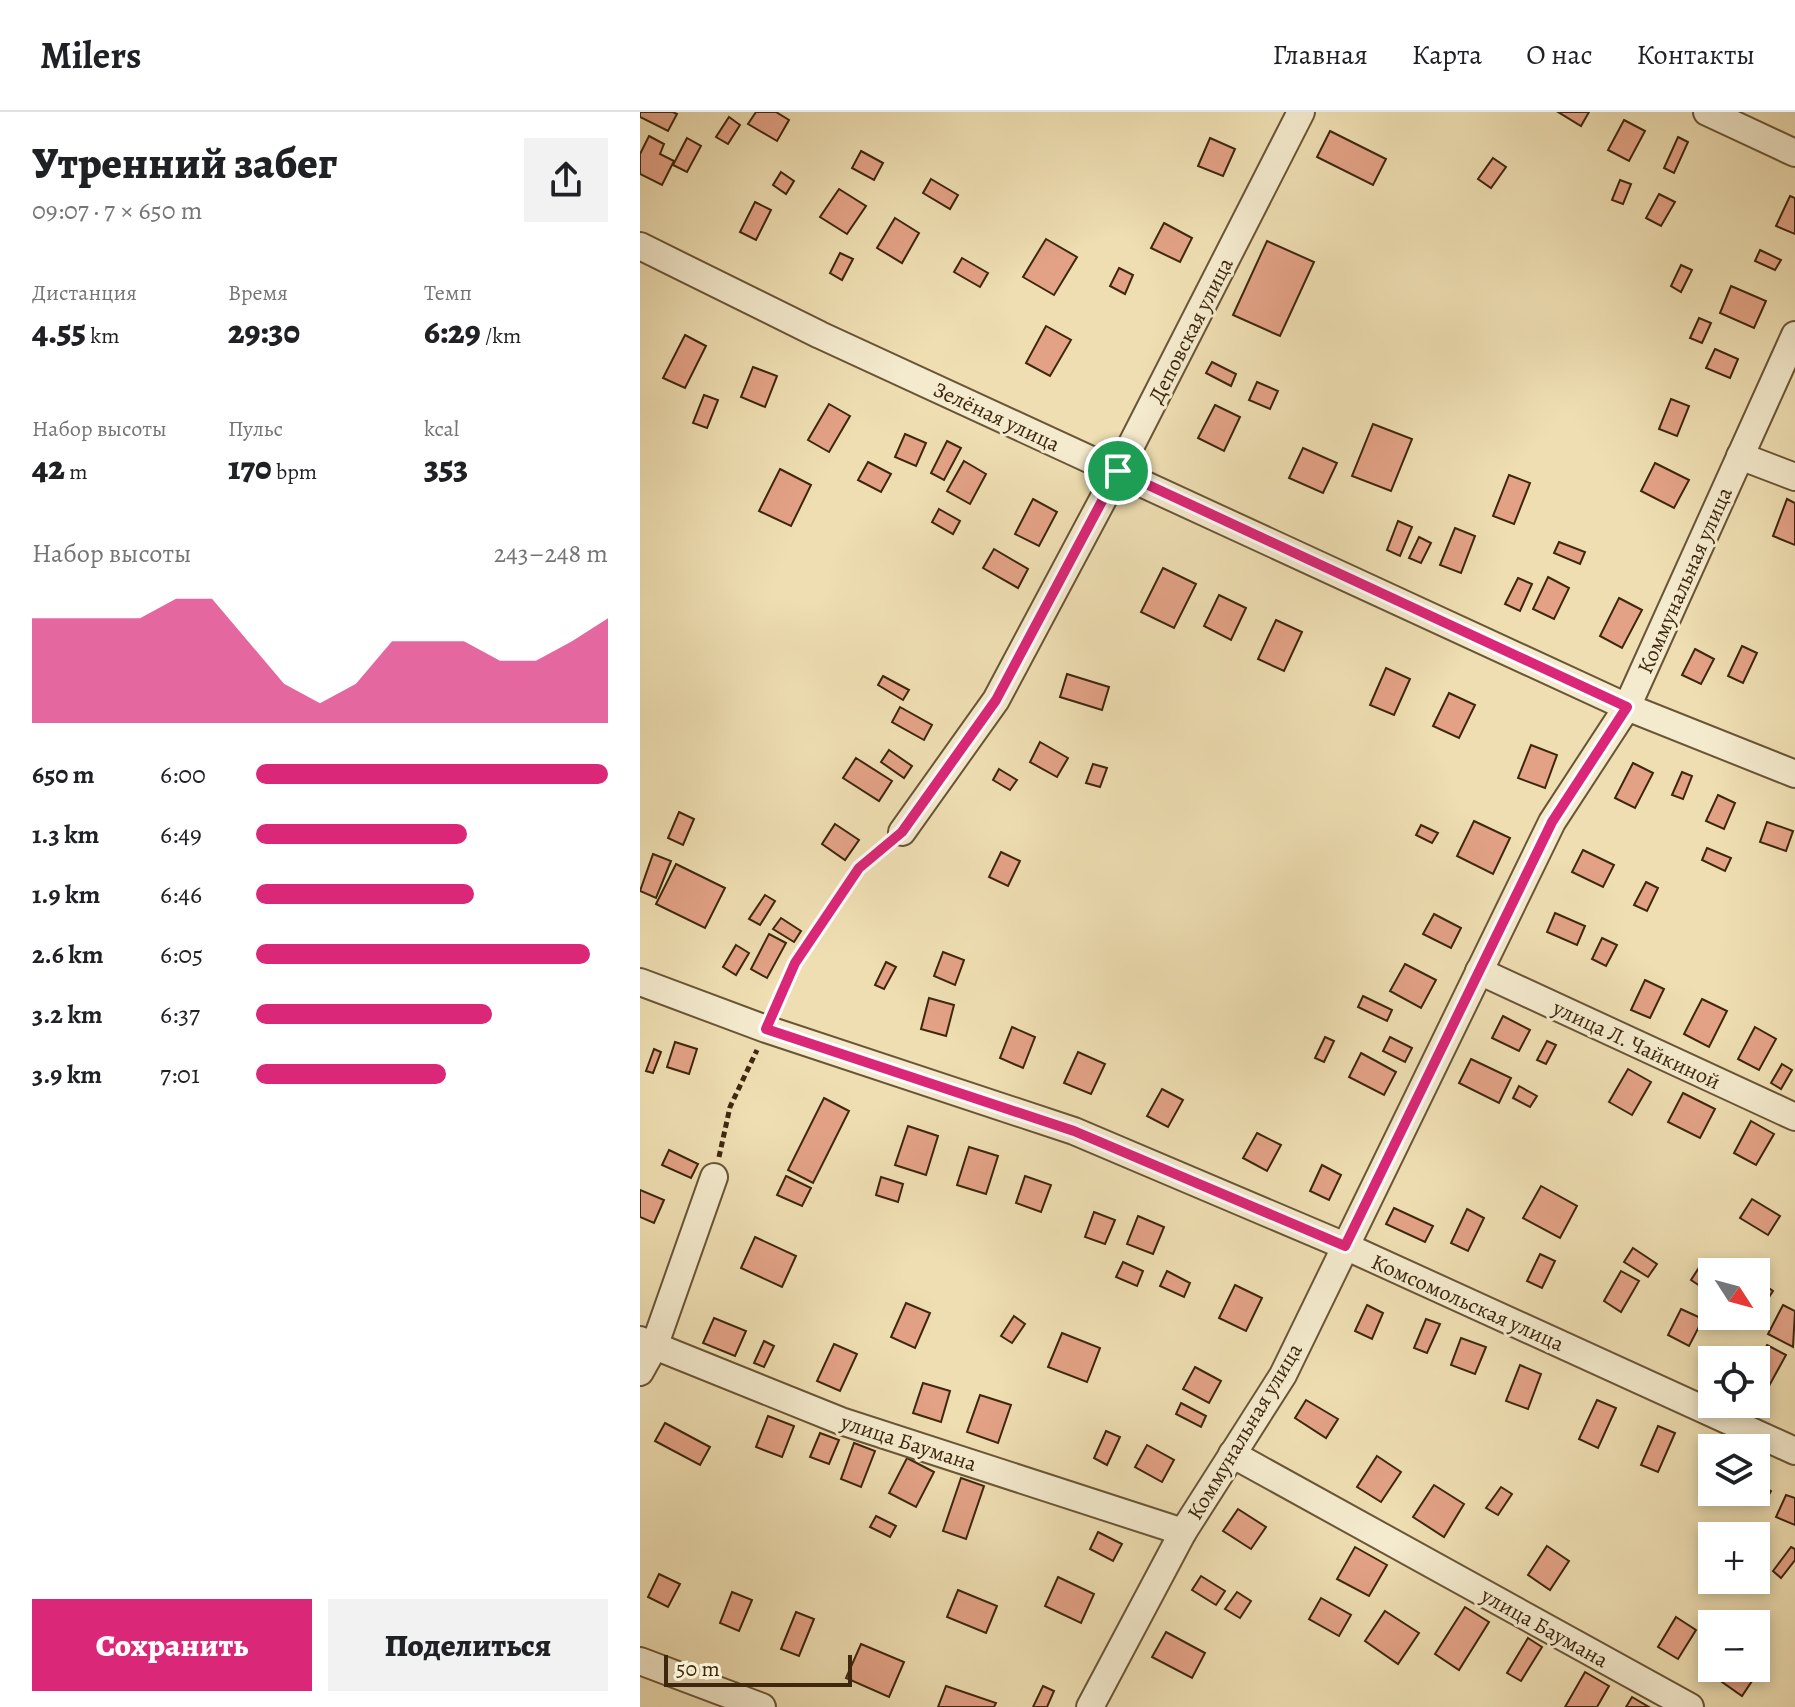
<!DOCTYPE html>
<html lang="ru">
<meta charset="utf-8">
<style>
:root{--surface:#fff;--page:#f2f2f2;--text:#202124;--muted:#757577;--line:#e0e0e0;--accent:#db2777}
body{margin:0;font-family:Alegreya,serif;background:var(--page);color:var(--text);height:100vh;display:flex;flex-direction:column;font-size:30px;white-space:nowrap}
*{box-sizing:border-box;margin:0}
p{font-size:26px;color:var(--muted)}
.icon{flex:none;width:44px;height:44px;fill:none;stroke:currentColor;stroke-width:2;stroke-linecap:round;stroke-linejoin:round}
.map{position:relative;flex:1;overflow:hidden}
.side{display:flex;flex-direction:column;background:var(--surface);width:640px}
.side>*{flex:none}
.needle{width:52px;rotate:126deg}
.tools{position:absolute;left:1058px;top:1146px;display:grid;gap:16px}
.tools a{display:grid;place-items:center;width:72px;height:72px;border-radius:0px;background:var(--surface);box-shadow:0 4px 12px #0003;font-size:40px}
.scale{position:absolute;left:24px;bottom:20px;width:188px;box-sizing:border-box;padding-left:8px;border:4px solid #3e270d;border-top:0;font-size:22px;line-height:28px;white-space:nowrap;color:#3e270d;-webkit-text-stroke:6px #f4eacd;paint-order:stroke}
.pin{position:absolute;display:grid;place-items:center;width:68px;height:68px;color:#fff;margin:-34px;border:4px solid #fff;border-radius:50%;box-shadow:0 2px 8px #0007}
.round{display:grid;place-items:center;flex:none;width:84px;height:84px;border-radius:0px;background:var(--page)}
.headline{display:flex;align-items:center;justify-content:space-between;height:136px;padding:0 32px}
h1{font-size:44px;font-weight:800;line-height:60px}
.metrics{display:grid;grid-template-columns:repeat(3,1fr);gap:12px;height:136px;padding:8px 32px}
.metrics div{display:grid;align-content:center}
.metrics b{font-size:34px;font-weight:800}
.metrics small{font-size:22px;font-weight:400}
.metrics p{font-size:22px}
.chart{height:224px;padding:16px 32px}
.chart p{display:flex;justify-content:space-between}
.chart svg{width:100%;height:144px;margin-top:8px;fill:var(--accent);opacity:.7}
.cta{display:flex;gap:16px;margin-top:auto;padding:16px 32px}
.cta a{flex:1;height:92px;border-radius:0px;background:var(--accent);color:#fff;font-size:32px;font-weight:800;line-height:92px;text-align:center}
.cta a+a{background:var(--page);color:var(--text)}
ul{padding:0 32px;list-style:none;font-size:26px}
li{display:grid;grid-template-columns:128px 96px 1fr;align-items:center;height:60px}
li i{height:20px;border-radius:10px;background:var(--accent)}
header{display:flex;align-items:center;gap:48px;box-sizing:border-box;height:112px;padding:0 40px;background:var(--surface);border-bottom:2px solid var(--line)}
header strong{font-size:38px}
nav{display:flex;gap:44px;margin-inline-start:auto;font-size:28px}
main{display:flex;flex:1;min-height:0}
.map>svg:first-child{display:block}
.building{fill:#e3a286;stroke:#3e270d;stroke-width:2}
.lines{fill:none;stroke-linecap:round;stroke-linejoin:round}
.street-casing{stroke:#6a5536;stroke-width:30}
.path{stroke:#3e270d;stroke-width:5;stroke-dasharray:6 4;stroke-linecap:butt}
.street{stroke:#f4eacd;stroke-width:26}
.route-casing{stroke:#fff;stroke-width:16}
.route{stroke:#db2777;stroke-width:10}
.labels{text-anchor:middle;stroke-width:6;stroke-linejoin:round;paint-order:stroke}
.street-label{font-size:22px;fill:#3e270d;stroke:#f4eacd}
</style>
<header>
<strong>Milers</strong>
<nav><a>Главная</a><a>Карта</a><a>О нас</a><a>Контакты</a></nav>
</header>
<main>
<section class="side">
<div class="headline"><div><h1>Утренний забег</h1><p>09:07 · 7 × 650 m</p></div><a class="round"><svg class="icon" aria-label="share" viewBox="0 0 24 24"><path d="M12 15V3M7 8l5-5 5 5M5 13v7h14v-7"/></svg></a></div>
<div class="metrics">
<div><p>Дистанция</p><b>4.55<small> km</small></b></div>
<div><p>Время</p><b>29:30</b></div>
<div><p>Темп</p><b>6:29<small> /km</small></b></div>
</div>
<div class="metrics">
<div><p>Набор высоты</p><b>42<small> m</small></b></div>
<div><p>Пульс</p><b>170<small> bpm</small></b></div>
<div><p>kcal</p><b>353</b></div>
</div>
<div class="chart"><p><span>Набор высоты</span>243–248 m</p>
<svg viewBox="0 0 160 44" preserveAspectRatio="none"><path d="M0 44V12L10 12L20 12L30 12L40 6L50 6L60 19L70 32L80 38L90 32L100 19L110 19L120 19L130 25L140 25L150 19L160 12V44z"/></svg>
</div>
<ul>
<li><b>650 m</b>6:00<i style="width:100%"></i></li>
<li><b>1.3 km</b>6:49<i style="width:60%"></i></li>
<li><b>1.9 km</b>6:46<i style="width:62%"></i></li>
<li><b>2.6 km</b>6:05<i style="width:95%"></i></li>
<li><b>3.2 km</b>6:37<i style="width:67%"></i></li>
<li><b>3.9 km</b>7:01<i style="width:54%"></i></li>
</ul>
<div class="cta"><a>Сохранить</a><a>Поделиться</a></div>
</section>
<div class="map">
<svg width="1155" height="1595" viewBox="0 0 1155 1595">
<rect width="100%" height="100%" fill="#eedeb2"/>
<filter id="stains"><feTurbulence type="fractalNoise" baseFrequency=".0025" numOctaves="4"/><feColorMatrix values="0 0 0 0 .2 0 0 0 0 .09 0 0 0 0 .02 0 0 0 .5 -.17"/></filter>
<radialGradient id="worn" r=".72"><stop offset=".6" stop-color="#630" stop-opacity="0"/><stop offset="1" stop-color="#630" stop-opacity=".3"/></radialGradient>
<!-- building -->
<g class="building">
<polygon points="0,0 33,0 37,2 28,19 0,5"/>
<polygon points="116,0 136,0 149,8 137,29 108,12"/>
<polygon points="918,0 949,0 941,14"/>
<polygon points="89,5 100,13 88,32 76,25"/>
<polygon points="984,8 1005,19 989,49 968,38"/>
<polygon points="690,19 746,47 733,73 677,45"/>
<polygon points="9,24 24,32 20,42 34,49 22,73 0,62 0,42"/>
<polygon points="1038,25 1048,30 1034,61 1024,56"/>
<polygon points="47,26 61,34 47,60 33,53"/>
<polygon points="570,26 595,37 583,64 558,54"/>
<polygon points="221,39 243,51 234,68 212,56"/>
<polygon points="853,46 866,55 851,76 838,67"/>
<polygon points="141,60 154,69 146,82 133,73"/>
<polygon points="291,67 318,83 310,97 283,81"/>
<polygon points="980,68 991,72 983,92 972,88"/>
<polygon points="199,77 226,94 207,122 180,105"/>
<polygon points="1019,82 1035,90 1021,114 1006,106"/>
<polygon points="1150,84 1155,86 1155,122 1136,114"/>
<polygon points="115,90 131,98 116,128 100,120"/>
<polygon points="255,106 279,121 262,151 237,136"/>
<polygon points="524,111 552,126 540,150 511,136"/>
<polygon points="406,127 437,145 414,183 383,165"/>
<polygon points="627,129 674,150 640,224 593,203"/>
<polygon points="1120,138 1141,148 1135,158 1115,149"/>
<polygon points="200,141 213,147 202,168 190,161"/>
<polygon points="322,146 348,161 340,175 314,160"/>
<polygon points="1041,153 1052,158 1041,180 1031,174"/>
<polygon points="479,156 493,163 485,182 470,174"/>
<polygon points="1091,174 1126,189 1114,216 1080,201"/>
<polygon points="1059,206 1071,211 1062,231 1050,226"/>
<polygon points="406,214 431,228 410,264 386,251"/>
<polygon points="45,223 66,234 45,276 23,266"/>
<polygon points="1075,237 1098,247 1090,266 1066,256"/>
<polygon points="572,250 596,262 591,274 566,261"/>
<polygon points="113,255 137,264 125,295 101,285"/>
<polygon points="617,270 638,279 630,297 609,288"/>
<polygon points="64,283 78,288 67,316 53,311"/>
<polygon points="1031,287 1049,294 1037,324 1019,317"/>
<polygon points="189,292 210,304 189,340 168,328"/>
<polygon points="575,293 600,305 584,339 558,326"/>
<polygon points="733,312 772,327 751,379 712,364"/>
<polygon points="265,322 286,331 276,354 255,345"/>
<polygon points="307,329 321,336 304,368 291,361"/>
<polygon points="663,336 697,351 683,381 649,366"/>
<polygon points="324,349 346,362 330,392 307,379"/>
<polygon points="228,350 251,362 241,380 218,368"/>
<polygon points="1015,351 1049,368 1034,396 1001,379"/>
<polygon points="140,357 171,373 151,414 119,399"/>
<polygon points="869,363 890,371 874,412 853,404"/>
<polygon points="393,387 417,400 399,434 375,422"/>
<polygon points="1147,387 1155,391 1155,433 1133,424"/>
<polygon points="299,397 320,409 313,422 292,410"/>
<polygon points="758,409 772,415 760,444 747,438"/>
<polygon points="815,416 835,424 821,461 800,453"/>
<polygon points="779,425 791,431 781,451 769,446"/>
<polygon points="919,430 945,440 940,452 914,441"/>
<polygon points="354,437 388,457 378,476 343,456"/>
<polygon points="523,456 556,472 534,516 501,500"/>
<polygon points="908,465 929,476 914,507 893,497"/>
<polygon points="878,466 892,472 880,499 865,492"/>
<polygon points="579,483 606,496 591,528 564,514"/>
<polygon points="979,486 1002,498 982,536 960,524"/>
<polygon points="636,508 662,520 644,559 618,547"/>
<polygon points="1102,534 1117,541 1103,571 1088,564"/>
<polygon points="1055,537 1074,547 1061,572 1042,563"/>
<polygon points="746,556 770,567 754,603 730,593"/>
<polygon points="427,562 469,575 462,598 420,585"/>
<polygon points="243,564 269,578 263,588 238,573"/>
<polygon points="809,581 835,593 819,626 793,614"/>
<polygon points="260,595 292,613 284,628 252,610"/>
<polygon points="400,630 428,646 417,665 390,650"/>
<polygon points="891,633 917,643 905,676 878,666"/>
<polygon points="249,638 272,654 264,666 241,650"/>
<polygon points="216,646 252,669 239,689 203,666"/>
<polygon points="993,651 1013,661 995,696 975,686"/>
<polygon points="453,652 467,656 460,675 446,671"/>
<polygon points="359,657 377,668 370,678 353,668"/>
<polygon points="1042,660 1052,664 1043,687 1032,683"/>
<polygon points="1078,683 1095,691 1084,717 1066,709"/>
<polygon points="39,700 54,707 43,733 28,726"/>
<polygon points="834,709 870,726 853,762 817,744"/>
<polygon points="1127,710 1153,719 1146,739 1120,730"/>
<polygon points="195,712 219,728 205,748 182,732"/>
<polygon points="781,713 798,721 792,731 776,723"/>
<polygon points="1067,736 1091,746 1085,759 1062,748"/>
<polygon points="943,738 974,753 963,775 932,760"/>
<polygon points="361,740 380,749 368,774 349,765"/>
<polygon points="13,742 31,749 16,786 0,779"/>
<polygon points="36,752 85,776 65,816 16,792"/>
<polygon points="1006,770 1018,776 1007,799 994,793"/>
<polygon points="125,783 135,789 120,813 109,807"/>
<polygon points="915,801 945,814 937,833 907,820"/>
<polygon points="794,802 821,816 811,836 783,822"/>
<polygon points="141,806 161,819 154,830 133,817"/>
<polygon points="129,822 146,831 127,866 111,857"/>
<polygon points="962,826 977,833 966,854 952,847"/>
<polygon points="96,833 109,841 96,863 83,855"/>
<polygon points="303,840 324,848 315,873 294,864"/>
<polygon points="246,850 256,855 244,877 235,873"/>
<polygon points="765,852 796,868 781,896 750,879"/>
<polygon points="1005,868 1024,877 1010,906 991,898"/>
<polygon points="723,884 752,898 747,909 718,895"/>
<polygon points="289,886 314,893 306,924 281,917"/>
<polygon points="1062,887 1087,899 1069,935 1044,922"/>
<polygon points="863,904 890,918 879,939 852,926"/>
<polygon points="372,915 395,925 383,956 360,946"/>
<polygon points="1115,915 1136,927 1119,958 1098,947"/>
<polygon points="685,925 694,929 684,950 675,946"/>
<polygon points="750,925 772,936 765,950 743,939"/>
<polygon points="907,929 916,933 906,952 897,948"/>
<polygon points="35,930 57,937 49,962 27,955"/>
<polygon points="14,937 21,940 13,961 6,959"/>
<polygon points="438,940 465,952 451,982 424,971"/>
<polygon points="721,941 756,960 744,983 709,965"/>
<polygon points="831,947 871,966 859,991 819,971"/>
<polygon points="1142,952 1152,958 1141,977 1131,971"/>
<polygon points="988,957 1011,970 992,1003 969,990"/>
<polygon points="879,974 897,984 890,995 873,986"/>
<polygon points="522,977 543,988 528,1015 507,1004"/>
<polygon points="1043,981 1075,997 1060,1026 1028,1010"/>
<polygon points="184,986 209,999 173,1071 148,1058"/>
<polygon points="1111,1009 1134,1022 1116,1053 1094,1041"/>
<polygon points="268,1014 298,1024 286,1063 255,1053"/>
<polygon points="617,1021 641,1033 627,1059 603,1046"/>
<polygon points="329,1035 358,1044 346,1082 317,1073"/>
<polygon points="29,1038 58,1052 51,1066 22,1053"/>
<polygon points="682,1053 701,1063 689,1088 670,1079"/>
<polygon points="146,1064 171,1076 162,1094 137,1083"/>
<polygon points="385,1064 411,1073 401,1100 376,1091"/>
<polygon points="241,1065 263,1072 258,1090 236,1083"/>
<polygon points="901,1074 937,1094 920,1126 883,1106"/>
<polygon points="0,1078 24,1088 14,1111 0,1105"/>
<polygon points="1112,1087 1140,1104 1128,1123 1100,1106"/>
<polygon points="754,1096 793,1114 785,1130 746,1112"/>
<polygon points="827,1097 844,1106 828,1139 811,1131"/>
<polygon points="454,1100 475,1108 465,1132 445,1125"/>
<polygon points="498,1104 524,1115 513,1142 487,1132"/>
<polygon points="115,1125 156,1144 142,1175 101,1156"/>
<polygon points="993,1136 1017,1152 1008,1165 984,1150"/>
<polygon points="900,1142 915,1149 902,1176 887,1169"/>
<polygon points="483,1150 503,1159 497,1174 476,1165"/>
<polygon points="1060,1154 1072,1162 1072,1182 1051,1168"/>
<polygon points="527,1159 550,1171 544,1185 520,1174"/>
<polygon points="981,1159 999,1169 981,1200 964,1189"/>
<polygon points="1116,1167 1133,1179 1119,1200 1116,1198"/>
<polygon points="595,1173 622,1186 606,1219 579,1206"/>
<polygon points="266,1191 290,1201 275,1236 251,1225"/>
<polygon points="727,1193 743,1201 732,1227 715,1219"/>
<polygon points="1143,1193 1155,1199 1153,1235 1128,1222"/>
<polygon points="1041,1197 1063,1207 1049,1234 1028,1223"/>
<polygon points="374,1204 385,1212 372,1231 361,1224"/>
<polygon points="74,1206 106,1219 95,1244 63,1231"/>
<polygon points="786,1207 800,1212 787,1241 774,1236"/>
<polygon points="422,1221 460,1236 447,1270 408,1255"/>
<polygon points="821,1226 846,1235 835,1262 811,1253"/>
<polygon points="124,1229 134,1234 124,1255 114,1251"/>
<polygon points="194,1232 217,1242 200,1279 177,1269"/>
<polygon points="1127,1233 1146,1243 1129,1274 1116,1267 1116,1252"/>
<polygon points="880,1253 901,1262 888,1297 866,1289"/>
<polygon points="555,1255 581,1269 569,1291 543,1277"/>
<polygon points="283,1271 310,1279 301,1310 273,1301"/>
<polygon points="340,1283 371,1293 358,1331 327,1320"/>
<polygon points="666,1288 698,1307 686,1326 655,1306"/>
<polygon points="957,1288 976,1296 958,1336 939,1327"/>
<polygon points="541,1291 566,1304 561,1315 536,1302"/>
<polygon points="128,1304 154,1314 142,1345 116,1335"/>
<polygon points="25,1311 70,1335 60,1353 15,1329"/>
<polygon points="1018,1314 1035,1321 1018,1360 1001,1353"/>
<polygon points="466,1319 480,1325 467,1353 454,1346"/>
<polygon points="180,1321 199,1328 189,1352 170,1345"/>
<polygon points="214,1331 235,1339 221,1375 201,1367"/>
<polygon points="507,1333 534,1348 522,1370 495,1355"/>
<polygon points="737,1344 761,1360 741,1390 717,1375"/>
<polygon points="267,1346 294,1360 276,1395 249,1381"/>
<polygon points="321,1366 344,1374 326,1427 303,1419"/>
<polygon points="1116,1370 1131,1379 1123,1393 1101,1382 1116,1380"/>
<polygon points="794,1373 824,1392 804,1425 773,1405"/>
<polygon points="861,1375 872,1382 858,1403 846,1396"/>
<polygon points="1146,1383 1155,1386 1155,1413 1136,1405"/>
<polygon points="598,1397 626,1415 611,1437 583,1419"/>
<polygon points="236,1404 256,1414 250,1425 230,1415"/>
<polygon points="458,1420 482,1432 473,1449 450,1437"/>
<polygon points="907,1434 929,1449 910,1478 888,1463"/>
<polygon points="715,1435 747,1453 729,1484 697,1467"/>
<polygon points="1151,1435 1155,1437 1155,1448 1141,1466 1133,1459"/>
<polygon points="19,1462 40,1472 28,1495 8,1485"/>
<polygon points="561,1464 585,1479 576,1493 552,1478"/>
<polygon points="418,1465 454,1482 441,1511 405,1494"/>
<polygon points="318,1478 357,1494 346,1521 307,1505"/>
<polygon points="92,1480 112,1488 99,1519 80,1511"/>
<polygon points="597,1480 611,1489 600,1506 585,1497"/>
<polygon points="681,1486 711,1503 699,1524 669,1507"/>
<polygon points="825,1495 849,1510 819,1558 795,1542"/>
<polygon points="745,1499 779,1521 758,1552 725,1529"/>
<polygon points="156,1500 174,1507 159,1544 141,1537"/>
<polygon points="1083,1504 1093,1511 1092,1512 1078,1512"/>
<polygon points="1036,1505 1056,1518 1038,1547 1018,1535"/>
<polygon points="526,1520 565,1541 552,1566 512,1545"/>
<polygon points="888,1526 902,1535 881,1569 867,1561"/>
<polygon points="221,1532 264,1550 249,1585 206,1566"/>
<polygon points="1091,1556 1112,1556 1118,1560 1102,1584 1082,1570"/>
<polygon points="945,1560 969,1574 957,1595 925,1595"/>
<polygon points="306,1574 356,1591 354,1595 298,1595"/>
<polygon points="403,1574 414,1579 407,1595 393,1595"/>
<polygon points="992,1585 1009,1595 986,1595"/>
</g>
<g class="lines">
<!-- street casing -->
<g class="street-casing">
<g id="street">
<polyline points="1067,0 1155,41"/>
<polyline points="0,134 180,223 987,595 1155,662"/>
<polyline points="1100,344 1155,365"/>
<polyline points="262,720 356,588 478,359 661,0"/>
<polyline points="839,859 1155,1005"/>
<polyline points="0,870 126,917 434,1019 705,1134 1155,1339"/>
<polyline points="0,1228 201,1309 543,1420"/>
<polyline points="0,1260 14,1235 74,1065"/>
<polyline points="592,1342 1050,1595"/>
<polyline points="0,1549 122,1595"/>
<polyline points="450,1595 543,1420 643,1263 912,710 987,595 1155,223"/>
</g>
</g>
<!-- path -->
<g class="path">
<path d="M136 896C161 837 196 775 246 734"/>
<polyline points="79,1045 90,995 117,938"/>
</g>
<!-- street -->
<use href="#street" class="street"/>
</g>
<g class="lines">
<!-- route casing -->
<g class="route-casing">
<polygon id="route" points="478,359 987,595 912,710 705,1134 434,1019 126,917 155,851 219,756 262,720 356,588"/>
</g>
<!-- route -->
<use href="#route" class="route"/>
</g>
<g class="labels">
<!-- street labels -->
<g class="street-label">
<text transform="translate(550 218) rotate(-63)" y="8">Деповская улица</text>
<text transform="translate(357 304) rotate(25)" y="8">Зелёная улица</text>
<text transform="translate(1044 468) rotate(-66)" y="8">Коммунальная улица</text>
<text transform="translate(997 932) rotate(25)" y="8">улица Л. Чайкиной</text>
<text transform="translate(828 1190) rotate(24)" y="8">Комсомольская улица</text>
<text transform="translate(604 1319) rotate(-59)" y="8">Коммунальная улица</text>
<text transform="translate(269 1330) rotate(18)" y="8">улица Баумана</text>
<text transform="translate(905 1515) rotate(29)" y="8">улица Баумана</text>
</g>
</g>
<rect width="100%" height="100%" filter="url(#stains)"/>
<rect width="100%" height="100%" fill="url(#worn)"/>
</svg>
<div class="tools">
<a><svg class="needle" viewBox="-14 -14 28 28"><path d="M0-13l5 13h-10z" fill="#e53935"/><path d="M0 13l5-13h-10z" fill="#757577"/></svg></a>
<a><svg class="icon" aria-label="locate" viewBox="0 0 24 24"><circle cx="12" cy="12" r="6"/><path d="M12 2v4M12 18v4M2 12h4M18 12h4"/></svg></a>
<a><svg class="icon" aria-label="layers" viewBox="0 0 24 24"><path d="M12 4l9 5-9 5-9-5zM3 14l9 5 9-5"/></svg></a>
<a>+</a>
<a>−</a>
</div>
<div class="scale">50 m</div>
<div class="pin" style="left:478px;top:359px;background:#1e9e55"><svg class="icon" aria-label="arrive" viewBox="0 0 24 24"><path d="M6 21V4h12l-3 4 3 4H6"/></svg></div>
</div>
</main>
